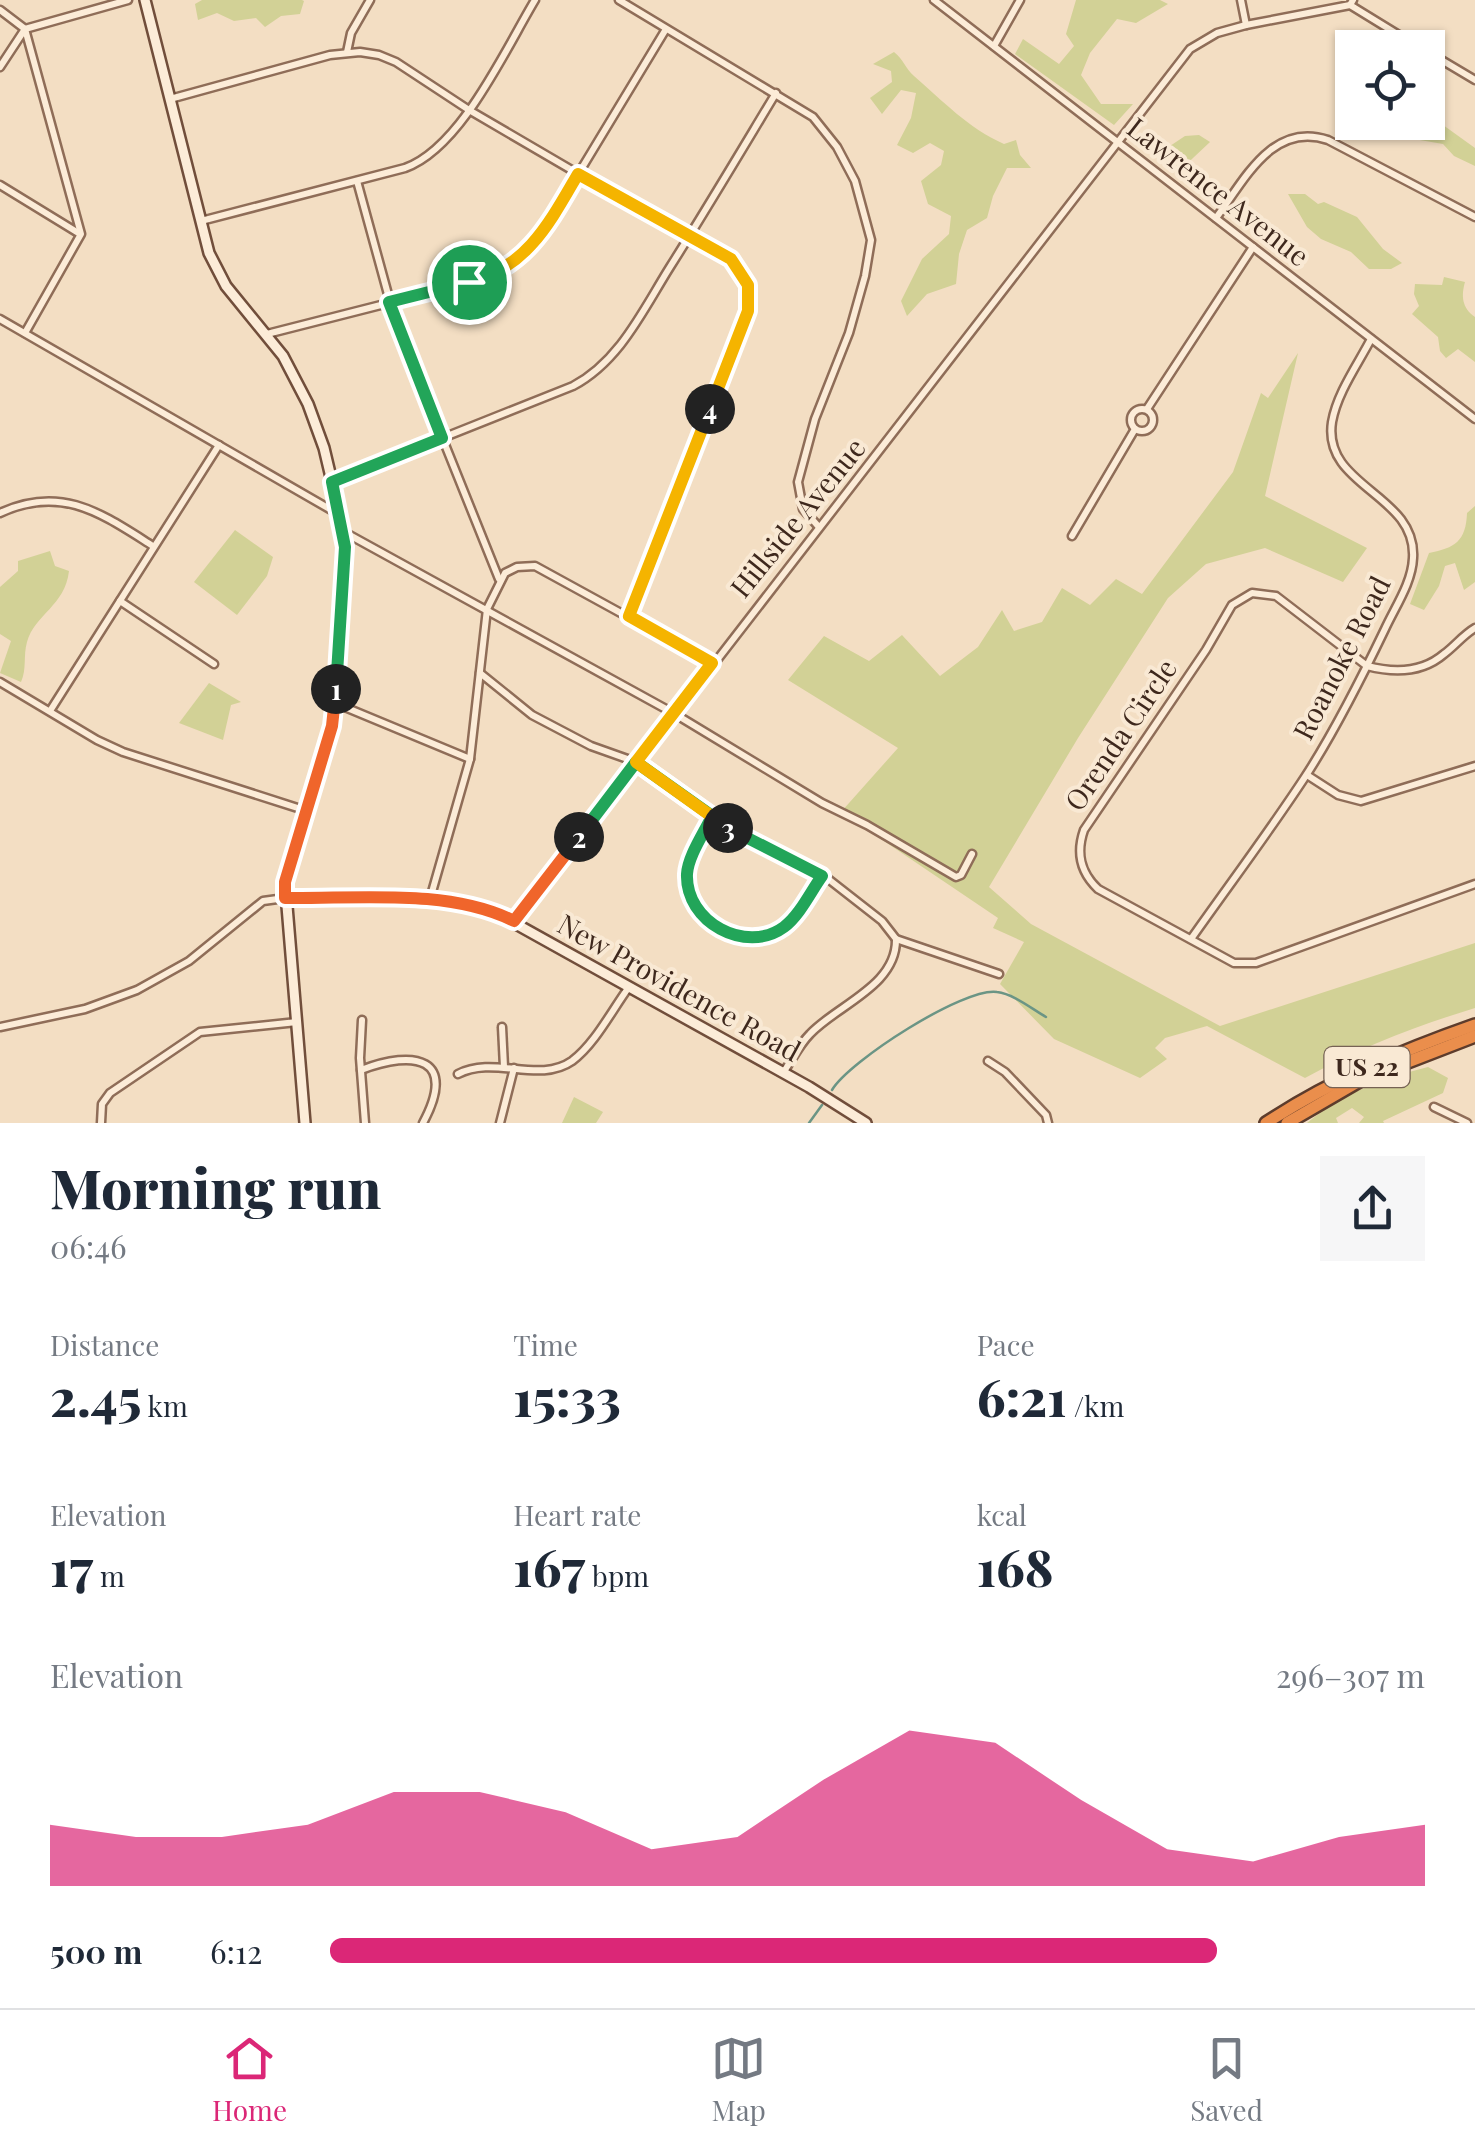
<!DOCTYPE html>
<meta charset="utf-8">
<style>
:root{--surface:#fff;--page:#f6f6f7;--text:#1f2937;--muted:#747a83;--line:#e0e1e3;--accent:#db2777}
body{margin:0;font-family:"Playfair Display",serif;background:var(--page);color:var(--text);height:100vh;display:flex;flex-direction:column;font-size:38px;white-space:nowrap}
*{box-sizing:border-box;margin:0}
p{font-size:32px;color:var(--muted)}
.icon{flex:none;width:55px;height:55px;fill:none;stroke:currentColor;stroke-width:2;stroke-linecap:round;stroke-linejoin:round}
.map{position:relative;height:1123px;overflow:hidden}
.panel{display:flex;flex-direction:column;background:var(--surface);flex:1}
.panel>*{flex:none}
.tools{position:absolute;left:1335px;top:30px;display:grid;gap:20px}
.tools a{display:grid;place-items:center;width:110px;height:110px;border-radius:0px;background:var(--surface);box-shadow:0 2px 8px #0004;font-size:50px}
.pin{position:absolute;display:grid;place-items:center;width:85px;height:85px;color:#fff;margin:-42px;border:5px solid #fff;border-radius:50%;box-shadow:0 2px 10px #0007}
.km{position:absolute;width:50px;height:50px;margin:-25px;border-radius:50%;background:#222;color:#fff;font-size:28px;line-height:50px;text-align:center}
.round{display:grid;place-items:center;flex:none;width:105px;height:105px;border-radius:0px;background:var(--page)}
.summary{display:flex;align-items:center;justify-content:space-between;height:170px;padding:0 50px}
h1{font-size:55px;font-weight:800;line-height:75px}
.figures{display:grid;grid-template-columns:repeat(3,1fr);gap:15px;height:170px;padding:10px 50px}
.figures div{display:grid;align-content:center}
.figures b{font-size:50px;font-weight:800}
.figures small{font-size:28px;font-weight:400}
.figures p{font-size:28px}
.chart{height:280px;padding:20px 50px}
.chart p{display:flex;justify-content:space-between}
.chart svg{width:100%;height:180px;margin-top:10px;fill:var(--accent);opacity:.7}
ul{padding:0 50px;list-style:none;font-size:32px}
li{display:grid;grid-template-columns:160px 120px 1fr;align-items:center;height:75px}
li i{height:25px;border-radius:12px;background:var(--accent)}
.tabs{display:flex;justify-content:space-around;align-items:center;height:140px;border-top:2px solid var(--line);background:var(--surface);font-size:28px;color:var(--muted)}
.tabs a{display:grid;justify-items:center;gap:5px}
.tabs .selected{color:var(--accent)}
.map>svg:first-child{display:block}
.green{fill:#d2d196}
.lines{fill:none;stroke-linecap:round;stroke-linejoin:round}
.stream{stroke:#6b9585;stroke-width:2.5}
.street-casing{stroke:#8f6d58;stroke-width:11}
.secondary-casing{stroke:#714e3b;stroke-width:14}
.highway-casing{stroke:#5d3c2c;stroke-width:16}
.street{stroke:#fcecd8;stroke-width:6}
.secondary{stroke:#fcecd8;stroke-width:9}
.highway{stroke:#ea8e4c;stroke-width:11}
.split-1-casing{stroke:#fff;stroke-width:20}
.split-2-casing{stroke:#fff;stroke-width:20}
.split-3-casing{stroke:#fff;stroke-width:20}
.split-4-casing{stroke:#fff;stroke-width:20}
.split-5-casing{stroke:#fff;stroke-width:20}
.split-1{stroke:#22a559;stroke-width:12}
.split-2{stroke:#f0652b;stroke-width:12}
.split-3{stroke:#22a559;stroke-width:12}
.split-4{stroke:#f5b400;stroke-width:12}
.split-5{stroke:#f5b400;stroke-width:12}
.labels{text-anchor:middle;stroke-width:8;stroke-linejoin:round;paint-order:stroke}
.shield{fill:#f9e9d4;stroke:#766254;stroke-width:2.5}
.shield-label{font-size:25px;font-weight:bold;fill:#3e281d}
.street-label{font-size:28px;fill:#3e281d;stroke:#f9e9d4}
</style>
<div class="map">
<svg width="1475" height="1123" viewBox="0 0 1475 1123">
<rect width="100%" height="100%" fill="#f3dec3"/>
<!-- green -->
<g class="green">
<polygon points="202,0 302,0 304,1 300,14 281,16 265,27 256,18 234,21 217,13 198,20 195,4"/>
<polygon points="1076,0 1160,0 1168,4 1136,23 1117,19 1090,53 1081,75 1101,104 1133,104 1114,125 1015,54 1023,39 1059,64 1074,46 1066,34"/>
<path d="M894 52C904 60 905 68 914 76 943 101 968 128 1004 144L1016 140 1020 155 1031 168H1007L993 196 987 218 967 230 959 254 956 284 927 294 907 316 901 301 922 259 949 234 951 216 928 204 921 181 941 165 944 151 930 143 913 153 897 145 911 118 916 93 901 90 882 114 870 98 892 82 891 71 873 64Z"/>
<polygon points="1392,123 1443,125 1475,148 1475,166 1454,156 1443,144 1408,138"/>
<polygon points="1199,135 1210,142 1176,174 1158,154 1185,136"/>
<polygon points="1288,194 1305,194 1318,204 1324,202 1357,217 1383,249 1402,263 1391,269 1369,269 1351,252 1321,239 1307,227"/>
<path d="M1444 277 1465 282C1461 296 1462 308 1475 317V362L1458 349 1446 358 1440 351 1438 337 1412 314 1419 306 1414 294 1415 284 1442 285Z"/>
<path d="M1298 353 1265 496 1367 548 1343 582 1265 548 1206 564 1168 598 1078 738 989 887 1031 924 1220 1026 1475 943V1008C1416 1026 1359 1048 1305 1078L1207 1026 1165 1038 1155 1048 1167 1059 1140 1078 1054 1039 1000 984 1024 942 993 928 998 918 841 812 898 748 788 680 824 636 869 661 902 635 940 676 978 647 1002 610 1014 631 1042 622 1062 588 1090 605 1116 579 1142 594 1233 472 1261 393 1268 398Z"/>
<path d="M1475 506V582L1464 590 1455 563 1445 566 1439 586 1424 610 1410 604 1429 553C1455 548 1466 541 1467 513Z"/>
<polygon points="235,530 273,557 267,576 237,615 194,582"/>
<path d="M50 551 55 566 69 571C65 606 35 614 27 642 23 656 27 669 21 682L0 673 11 641 0 634V587L18 571V561Z"/>
<polygon points="209,683 241,702 231,705 223,740 179,723"/>
<path d="M1428 1067 1448 1078 1443 1093 1383 1121 1384 1123H1359L1364 1117 1352 1108 1336 1118 1338 1123H1307C1344 1092 1382 1079 1428 1067Z"/>
<polygon points="574,1097 603,1112 596,1123 562,1123"/>
</g>
<g class="lines">
<!-- stream -->
<g class="stream">
<path d="M832 1090C849 1061 964 987 997 992 1014 994 1032 1009 1046 1017"/>
<polyline points="809,1123 822,1105"/>
</g>
<!-- street casing -->
<g class="street-casing">
<g id="street">
<polyline points="619,0 813,117 837,147 855,181 871,240 865,276 849,333 815,419 798,482 803,509 818,526"/>
<polyline points="934,0 1475,419"/>
<polyline points="1241,0 1246,25"/>
<polyline points="1350,5 1420,48"/>
<polyline points="0,10 25,29 81,234 25,333"/>
<polyline points="994,46 1020,0"/>
<polyline points="347,52 351,33 370,0"/>
<polyline points="1428,52 1475,80"/>
<polyline points="0,67 25,29 128,0"/>
<path d="M170 99 330 55 360 52 379 55 396 62 469 110 688 238C722 254 755 267 748 311L629 616"/>
<polyline points="357,181 395,320 499,579"/>
<polyline points="0,185 80,234"/>
<path d="M1216 218C1244 181 1272 121 1328 140L1475 217"/>
<path d="M201 221 405 168C461 148 505 50 535 0"/>
<polyline points="0,319 340,515"/>
<path d="M267 334 479 280C507 270 528 254 545 229L666 29"/>
<circle cx="1142" cy="420" r="11"/>
<polyline points="1147,409 1253,247"/>
<path d="M332 482 573 386C620 361 643 310 670 267 706 210 741 151 776 93"/>
<path d="M0 513C62 484 102 514 153 546"/>
<polyline points="344,532 675,714 822,803 867,825 956,877 961,875 972,854"/>
<polyline points="1072,536 1135,429"/>
<polyline points="120,601 214,664"/>
<path d="M1475 628C1463 635 1455 646 1444 654 1422 673 1394 673 1367 666L1276 596 1252 593 1232 605 1206 650 1084 830C1076 853 1080 872 1098 889L1234 963H1256L1475 884"/>
<polyline points="480,673 532,715 591,746 636,762 732,831 827,878 882,921 896,939 999,974"/>
<polyline points="0,682 97,740 123,752 307,811"/>
<polyline points="335,703 470,759"/>
<polyline points="50,711 219,445"/>
<polyline points="1307,775 1338,795 1361,801 1475,766"/>
<path d="M712 816C704 833 688 856 687 874 685 921 746 955 784 927 800 915 811 891 822 876"/>
<polyline points="430,899 470,759 487,609 505,573 517,567 535,566 712,663"/>
<polyline points="515,921 1190,49 1217,33 1246,25 1350,5 1353,0"/>
<path d="M1191 939C1229 885 1269 832 1305 777 1335 731 1361 679 1385 629 1395 607 1412 583 1413 558 1417 494 1322 487 1332 422 1337 393 1358 364 1371 339"/>
<polyline points="362,1020 360,1058 365,1123"/>
<polyline points="0,1027 85,1009 137,990 189,961 263,901 285,898"/>
<polyline points="502,1027 504,1067"/>
<polyline points="988,1061 1005,1072 1046,1115 1048,1123"/>
<path d="M361 1070C415 1049 458 1058 423 1123"/>
<path d="M783 1073C792 1060 799 1045 810 1034 837 1005 897 986 896 939"/>
<path d="M458 1074C494 1055 539 1084 572 1061 595 1044 612 1010 629 987"/>
<polyline points="1434,1107 1467,1123"/>
<polyline points="101,1123 102,1104 110,1093 200,1032 297,1022"/>
<polyline points="500,1123 514,1068"/>
</g>
</g>
<!-- secondary casing -->
<g class="secondary-casing">
<g id="secondary">
<polyline points="145,0 209,253 226,286 283,356 308,404 324,448 344,532 332,727 285,882 305,1123"/>
<path d="M285 898C347 899 431 891 489 909L809 1087 866 1123"/>
</g>
</g>
<!-- highway casing -->
<g class="highway-casing">
<g id="highway">
<path d="M1266 1123C1332 1080 1401 1051 1475 1025"/>
<polyline points="1287,1123 1361,1080 1475,1036"/>
</g>
</g>
<!-- street -->
<use href="#street" class="street"/>
<!-- secondary -->
<use href="#secondary" class="secondary"/>
<!-- highway -->
<use href="#highway" class="highway"/>
</g>
<g class="lines">
<!-- split-1 casing -->
<g class="split-1-casing">
<polyline id="split-1" points="336,689 345,547 332,482 442,438 389,302 469,282"/>
</g>
<!-- split-2 casing -->
<g class="split-2-casing">
<path id="split-2" d="M336 689 332 726 285 882V898C358 899 448 888 514 921L579 837"/>
</g>
<!-- split-3 casing -->
<g class="split-3-casing">
<path id="split-3" d="M579 837 636 762 712 816C704 833 688 856 687 874 685 922 746 955 784 927 800 915 811 891 822 876L728 828"/>
</g>
<!-- split-4 casing -->
<g class="split-4-casing">
<polyline id="split-4" points="710,409 629,616 712,663 636,762 728,828"/>
</g>
<!-- split-5 casing -->
<g class="split-5-casing">
<path id="split-5" d="M469 282C527 268 550 222 578 174L731 259 748 285V311L710 409"/>
</g>
<!-- split-1 -->
<use href="#split-1" class="split-1"/>
<!-- split-2 -->
<use href="#split-2" class="split-2"/>
<!-- split-3 -->
<use href="#split-3" class="split-3"/>
<!-- split-4 -->
<use href="#split-4" class="split-4"/>
<!-- split-5 -->
<use href="#split-5" class="split-5"/>
</g>
<g class="labels">
<!-- shield labels -->
<rect class="shield" x="1324.5" y="1047" width="85" height="40" rx="8"/>
<g class="shield-label">
<text x="1367" y="1076">US 22</text>
</g>
<!-- street labels -->
<g class="street-label">
<text transform="translate(1218 192) rotate(38)" y="10">Lawrence Avenue</text>
<text transform="translate(798 518) rotate(-51)" y="10">Hillside Avenue</text>
<text transform="translate(1342 658) rotate(-63)" y="10">Roanoke Road</text>
<text transform="translate(1121 735) rotate(-56)" y="10">Orenda Circle</text>
<text transform="translate(679 988) rotate(29)" y="10">New Providence Road</text>
</g>
</g>
</svg>
<div class="tools">
<a><svg class="icon" aria-label="locate" viewBox="0 0 24 24"><circle cx="12" cy="12" r="6"/><path d="M12 2v4M12 18v4M2 12h4M18 12h4"/></svg></a>
</div>
<div class="pin" style="left:469px;top:282px;background:#1e9e55"><svg class="icon" aria-label="arrive" viewBox="0 0 24 24"><path d="M6 21V4h12l-3 4 3 4H6"/></svg></div>
<b class="km" style="left:336px;top:689px">1</b>
<b class="km" style="left:579px;top:837px">2</b>
<b class="km" style="left:728px;top:828px">3</b>
<b class="km" style="left:710px;top:409px">4</b>
</div>
<section class="panel">
<div class="summary"><div><h1>Morning run</h1><p>06:46</p></div><a class="round"><svg class="icon" aria-label="share" viewBox="0 0 24 24"><path d="M12 15V3M7 8l5-5 5 5M5 13v7h14v-7"/></svg></a></div>
<div class="figures">
<div><p>Distance</p><b>2.45<small> km</small></b></div>
<div><p>Time</p><b>15:33</b></div>
<div><p>Pace</p><b>6:21<small> /km</small></b></div>
</div>
<div class="figures">
<div><p>Elevation</p><b>17<small> m</small></b></div>
<div><p>Heart rate</p><b>167<small> bpm</small></b></div>
<div><p>kcal</p><b>168</b></div>
</div>
<div class="chart"><p><span>Elevation</span>296–307 m</p>
<svg viewBox="0 0 160 44" preserveAspectRatio="none"><path d="M0 44V29L10 32L20 32L30 29L40 21L50 21L60 26L70 35L80 32L90 18L100 6L110 9L120 23L130 35L140 38L150 32L160 29V44z"/></svg>
</div>
<ul>
<li><b>500 m</b>6:12<i style="width:81%"></i></li>
</ul>
</section>
<nav class="tabs">
<a class="selected"><svg class="icon" aria-label="home" viewBox="0 0 24 24"><path d="M3 11l9-7 9 7M6 9v11h12V9"/></svg>Home</a>
<a><svg class="icon" aria-label="map" viewBox="0 0 24 24"><path d="M3 6l6-2 6 2 6-2v14l-6 2-6-2-6 2zM9 4v14M15 6v14"/></svg>Map</a>
<a><svg class="icon" aria-label="saved" viewBox="0 0 24 24"><path d="M7 4h10v16l-5-4-5 4z"/></svg>Saved</a>
</nav>
